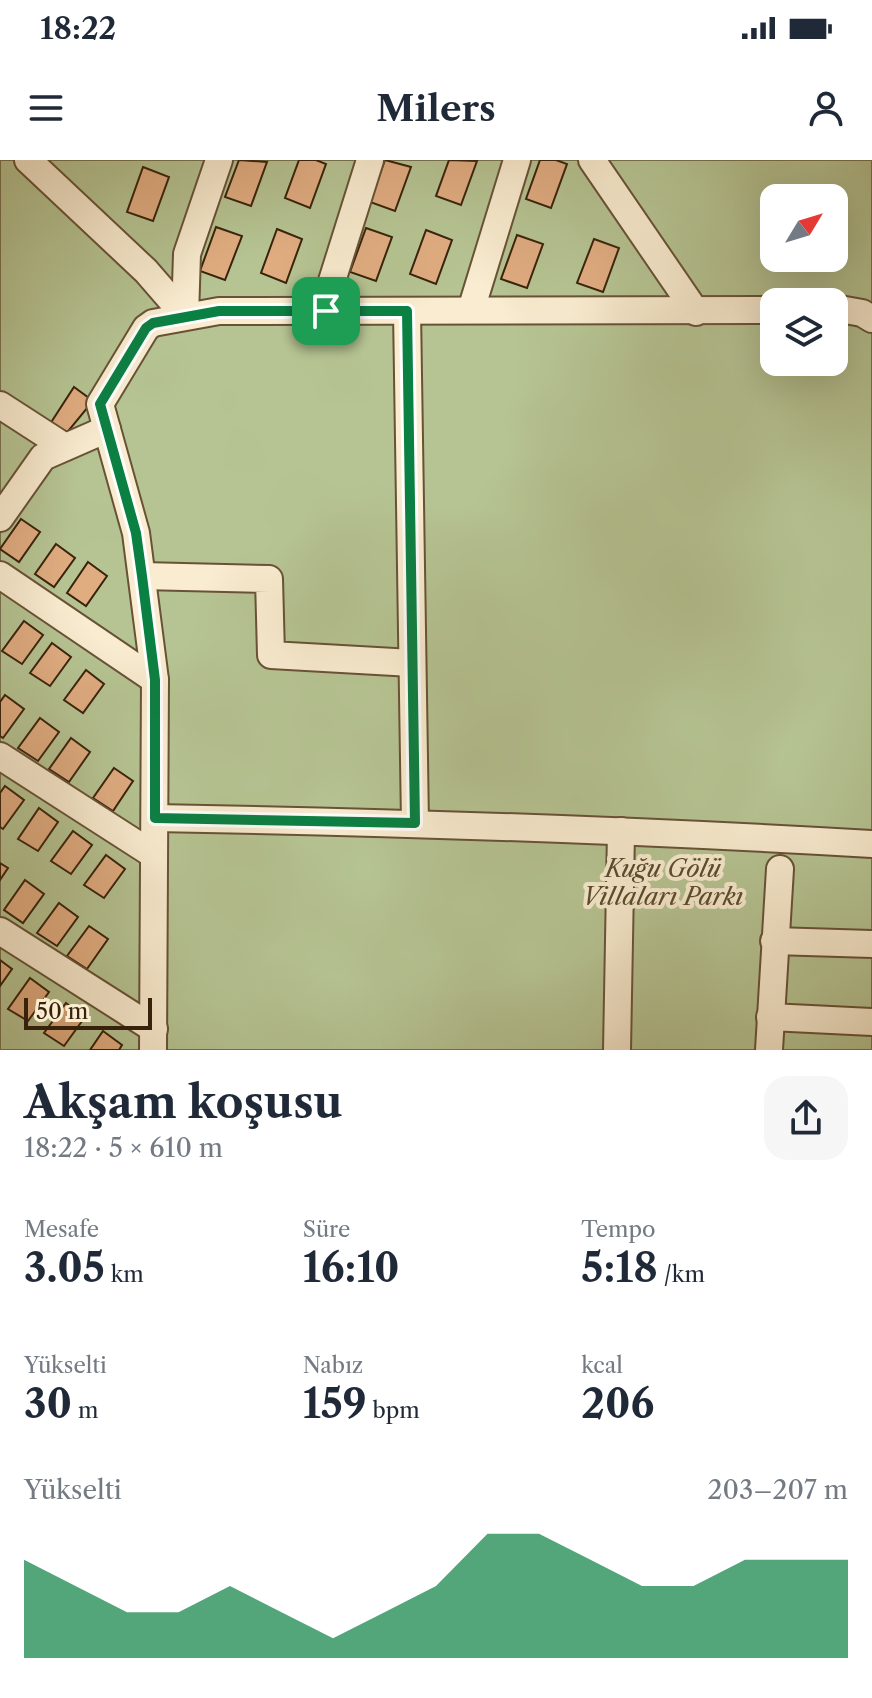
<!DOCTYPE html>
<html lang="tr">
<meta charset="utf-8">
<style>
:root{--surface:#fff;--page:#f6f6f7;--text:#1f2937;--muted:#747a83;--accent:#0b8043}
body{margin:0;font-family:"Libre Caslon Text",serif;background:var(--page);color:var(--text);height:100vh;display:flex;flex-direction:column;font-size:30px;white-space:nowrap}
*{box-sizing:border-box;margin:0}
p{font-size:26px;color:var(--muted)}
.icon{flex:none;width:44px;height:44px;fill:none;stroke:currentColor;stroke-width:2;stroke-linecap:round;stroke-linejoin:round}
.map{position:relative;height:890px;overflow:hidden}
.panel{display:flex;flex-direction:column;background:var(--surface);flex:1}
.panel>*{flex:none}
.needle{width:52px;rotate:52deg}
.buttons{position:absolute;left:760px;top:24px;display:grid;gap:16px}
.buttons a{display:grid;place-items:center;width:88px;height:88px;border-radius:16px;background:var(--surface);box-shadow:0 8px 32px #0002;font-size:40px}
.scale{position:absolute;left:24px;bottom:20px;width:128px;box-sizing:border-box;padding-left:8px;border:4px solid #38220b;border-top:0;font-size:22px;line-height:28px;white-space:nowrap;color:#38220b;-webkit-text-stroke:6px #f9ecd0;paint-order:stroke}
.pin{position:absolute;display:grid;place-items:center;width:68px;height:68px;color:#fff;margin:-34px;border-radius:16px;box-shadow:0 4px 12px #0006}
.round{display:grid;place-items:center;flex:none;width:84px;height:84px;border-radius:24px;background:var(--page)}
.headline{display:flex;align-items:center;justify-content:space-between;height:136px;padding:0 24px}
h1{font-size:44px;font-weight:700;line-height:60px}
.metrics{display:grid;grid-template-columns:repeat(3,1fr);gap:12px;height:136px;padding:8px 24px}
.metrics div{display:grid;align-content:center}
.metrics b{font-size:40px;font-weight:700}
.metrics small{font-size:22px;font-weight:400}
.metrics p{font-size:22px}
.chart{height:224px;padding:16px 24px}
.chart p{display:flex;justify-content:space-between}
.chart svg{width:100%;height:144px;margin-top:8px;fill:var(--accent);opacity:.7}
.status{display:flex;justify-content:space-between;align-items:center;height:56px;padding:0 40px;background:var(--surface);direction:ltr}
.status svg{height:22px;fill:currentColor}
header{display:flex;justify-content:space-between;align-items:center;height:104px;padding:0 24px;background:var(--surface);font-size:36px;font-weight:700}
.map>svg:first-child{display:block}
.green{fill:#b6c493;stroke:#77734f;stroke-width:2;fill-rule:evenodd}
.building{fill:#e0ad81;stroke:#38220b;stroke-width:2}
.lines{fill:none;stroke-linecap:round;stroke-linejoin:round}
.minor-casing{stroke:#685236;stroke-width:30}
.minor{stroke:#f9ecd0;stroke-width:26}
.route-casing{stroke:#fff;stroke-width:16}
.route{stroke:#0b8043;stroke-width:10}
.labels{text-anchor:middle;stroke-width:8;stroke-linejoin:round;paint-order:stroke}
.park-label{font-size:24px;font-style:italic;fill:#584a2d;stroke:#f9ecd0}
</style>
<div class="status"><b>18:22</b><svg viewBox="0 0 49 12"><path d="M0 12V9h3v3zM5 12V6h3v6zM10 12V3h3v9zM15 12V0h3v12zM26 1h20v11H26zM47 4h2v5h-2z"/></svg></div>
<header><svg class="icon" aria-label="menu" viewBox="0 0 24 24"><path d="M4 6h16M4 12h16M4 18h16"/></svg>Milers<svg class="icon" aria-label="person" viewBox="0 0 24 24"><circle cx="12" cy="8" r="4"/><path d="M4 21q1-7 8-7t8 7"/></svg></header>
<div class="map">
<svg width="872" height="890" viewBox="0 0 872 890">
<rect width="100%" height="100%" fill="#f6e2b6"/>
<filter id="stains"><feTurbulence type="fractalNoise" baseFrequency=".0025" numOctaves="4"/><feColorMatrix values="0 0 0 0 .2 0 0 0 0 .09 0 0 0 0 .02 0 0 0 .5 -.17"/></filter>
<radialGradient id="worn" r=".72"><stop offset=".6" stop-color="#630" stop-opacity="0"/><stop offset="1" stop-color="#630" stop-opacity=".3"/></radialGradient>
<!-- green -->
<path class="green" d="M0 0H872V890H0ZM774 38H834V98H774ZM774 142H834V202H774Z"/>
<!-- building -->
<g class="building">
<polygon points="239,0 267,2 251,46 225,37"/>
<polygon points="299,0 316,0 326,4 310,48 285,38"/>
<polygon points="385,0 411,7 395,51 370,42"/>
<polygon points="449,0 477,1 461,45 436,36"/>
<polygon points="540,0 556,0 567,4 551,48 526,39"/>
<polygon points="143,7 169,17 153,61 127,52"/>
<polygon points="216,67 242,76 225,120 200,111"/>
<polygon points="366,68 392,77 376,121 350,112"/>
<polygon points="277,69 302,79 286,123 261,113"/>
<polygon points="426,70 452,80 436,124 410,114"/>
<polygon points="517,75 543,84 527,128 501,119"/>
<polygon points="594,79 619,88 603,132 577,123"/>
<polygon points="74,227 93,241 65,275 50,264"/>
<polygon points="21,359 40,372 19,402 0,389"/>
<polygon points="56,384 75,398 54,427 35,414"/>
<polygon points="88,402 107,416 86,446 67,433"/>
<polygon points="24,461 43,475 22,504 2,491"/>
<polygon points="52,483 71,497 50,526 30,513"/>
<polygon points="86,510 104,524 83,553 64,540"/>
<polygon points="5,535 24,549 3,578 0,576 0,542"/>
<polygon points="40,558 59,572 38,601 18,588"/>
<polygon points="71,578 90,592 69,622 49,609"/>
<polygon points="114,608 133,621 113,651 93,638"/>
<polygon points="5,626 24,640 3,669 0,667 0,633"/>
<polygon points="39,648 58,662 38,691 18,679"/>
<polygon points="73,671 92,685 71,714 51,701"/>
<polygon points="106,695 125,709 104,738 84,725"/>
<polygon points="0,703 8,708 0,720"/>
<polygon points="25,720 44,734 23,763 4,750"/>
<polygon points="59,743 78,757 57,786 37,773"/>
<polygon points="89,766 108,779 87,809 67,796"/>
<polygon points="0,800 12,809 0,826"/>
<polygon points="30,818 49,832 28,861 8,849"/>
<polygon points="66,843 85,857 64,886 44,873"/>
<polygon points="103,871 122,885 119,890 90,890"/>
</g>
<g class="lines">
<!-- minor casing -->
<g class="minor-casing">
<g id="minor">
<polyline points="28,0 146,111 185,156"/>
<polyline points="592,0 696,152"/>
<polyline points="834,148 862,153 872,159"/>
<polyline points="471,150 517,0"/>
<polyline points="326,151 332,121 370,0"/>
<polyline points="407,151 415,663"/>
<polyline points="185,156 187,94 219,0"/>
<polyline points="0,245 65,287"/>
<polyline points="0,358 43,297 107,269"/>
<polyline points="0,415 155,520"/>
<polyline points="142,416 269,419 271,495 412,503"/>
<polyline points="0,596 154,695"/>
<path d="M155 658C394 662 633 670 872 684"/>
<polyline points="0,771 154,869"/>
<polyline points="774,781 872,784"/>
<polyline points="770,857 872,862"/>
<polyline points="153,890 155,520 136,373 100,244 146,168 153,163 219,151 774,150"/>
<polyline points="617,890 621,671"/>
<polyline points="769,890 780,709"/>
</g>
</g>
<!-- minor -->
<use href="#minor" class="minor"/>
</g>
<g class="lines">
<!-- route casing -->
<g class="route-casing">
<polygon id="route" points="219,151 407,151 415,663 155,658 155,520 142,416 136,373 100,244 146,168 153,163"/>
</g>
<!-- route -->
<use href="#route" class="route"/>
</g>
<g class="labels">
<!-- park labels -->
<g class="park-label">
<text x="663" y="717">Kuğu Gölü<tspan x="663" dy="28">Villaları Parkı</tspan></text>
</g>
</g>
<rect width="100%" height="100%" filter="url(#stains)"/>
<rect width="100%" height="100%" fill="url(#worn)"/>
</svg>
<div class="buttons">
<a><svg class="needle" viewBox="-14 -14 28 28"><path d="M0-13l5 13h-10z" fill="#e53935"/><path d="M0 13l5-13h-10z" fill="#747a83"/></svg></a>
<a><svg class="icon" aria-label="layers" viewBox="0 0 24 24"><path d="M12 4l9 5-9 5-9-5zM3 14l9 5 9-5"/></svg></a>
</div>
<div class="scale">50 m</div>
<div class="pin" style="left:326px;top:151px;background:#1e9e55"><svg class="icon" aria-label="arrive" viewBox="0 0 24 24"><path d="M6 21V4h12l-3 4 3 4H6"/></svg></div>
</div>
<section class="panel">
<div class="headline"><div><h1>Akşam koşusu</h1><p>18:22 · 5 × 610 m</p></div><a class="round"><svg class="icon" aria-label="share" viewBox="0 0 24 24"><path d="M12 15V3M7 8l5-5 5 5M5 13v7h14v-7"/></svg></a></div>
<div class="metrics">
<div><p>Mesafe</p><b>3.05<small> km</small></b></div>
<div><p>Süre</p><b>16:10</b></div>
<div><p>Tempo</p><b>5:18<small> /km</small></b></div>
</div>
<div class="metrics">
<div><p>Yükselti</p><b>30<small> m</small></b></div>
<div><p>Nabız</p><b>159<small> bpm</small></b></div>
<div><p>kcal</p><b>206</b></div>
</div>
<div class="chart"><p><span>Yükselti</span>203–207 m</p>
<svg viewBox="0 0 160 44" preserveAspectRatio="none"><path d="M0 44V14L10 22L20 30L30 30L40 22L50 30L60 38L70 30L80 22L90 6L100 6L110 14L120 22L130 22L140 14L150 14L160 14V44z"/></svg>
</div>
</section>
